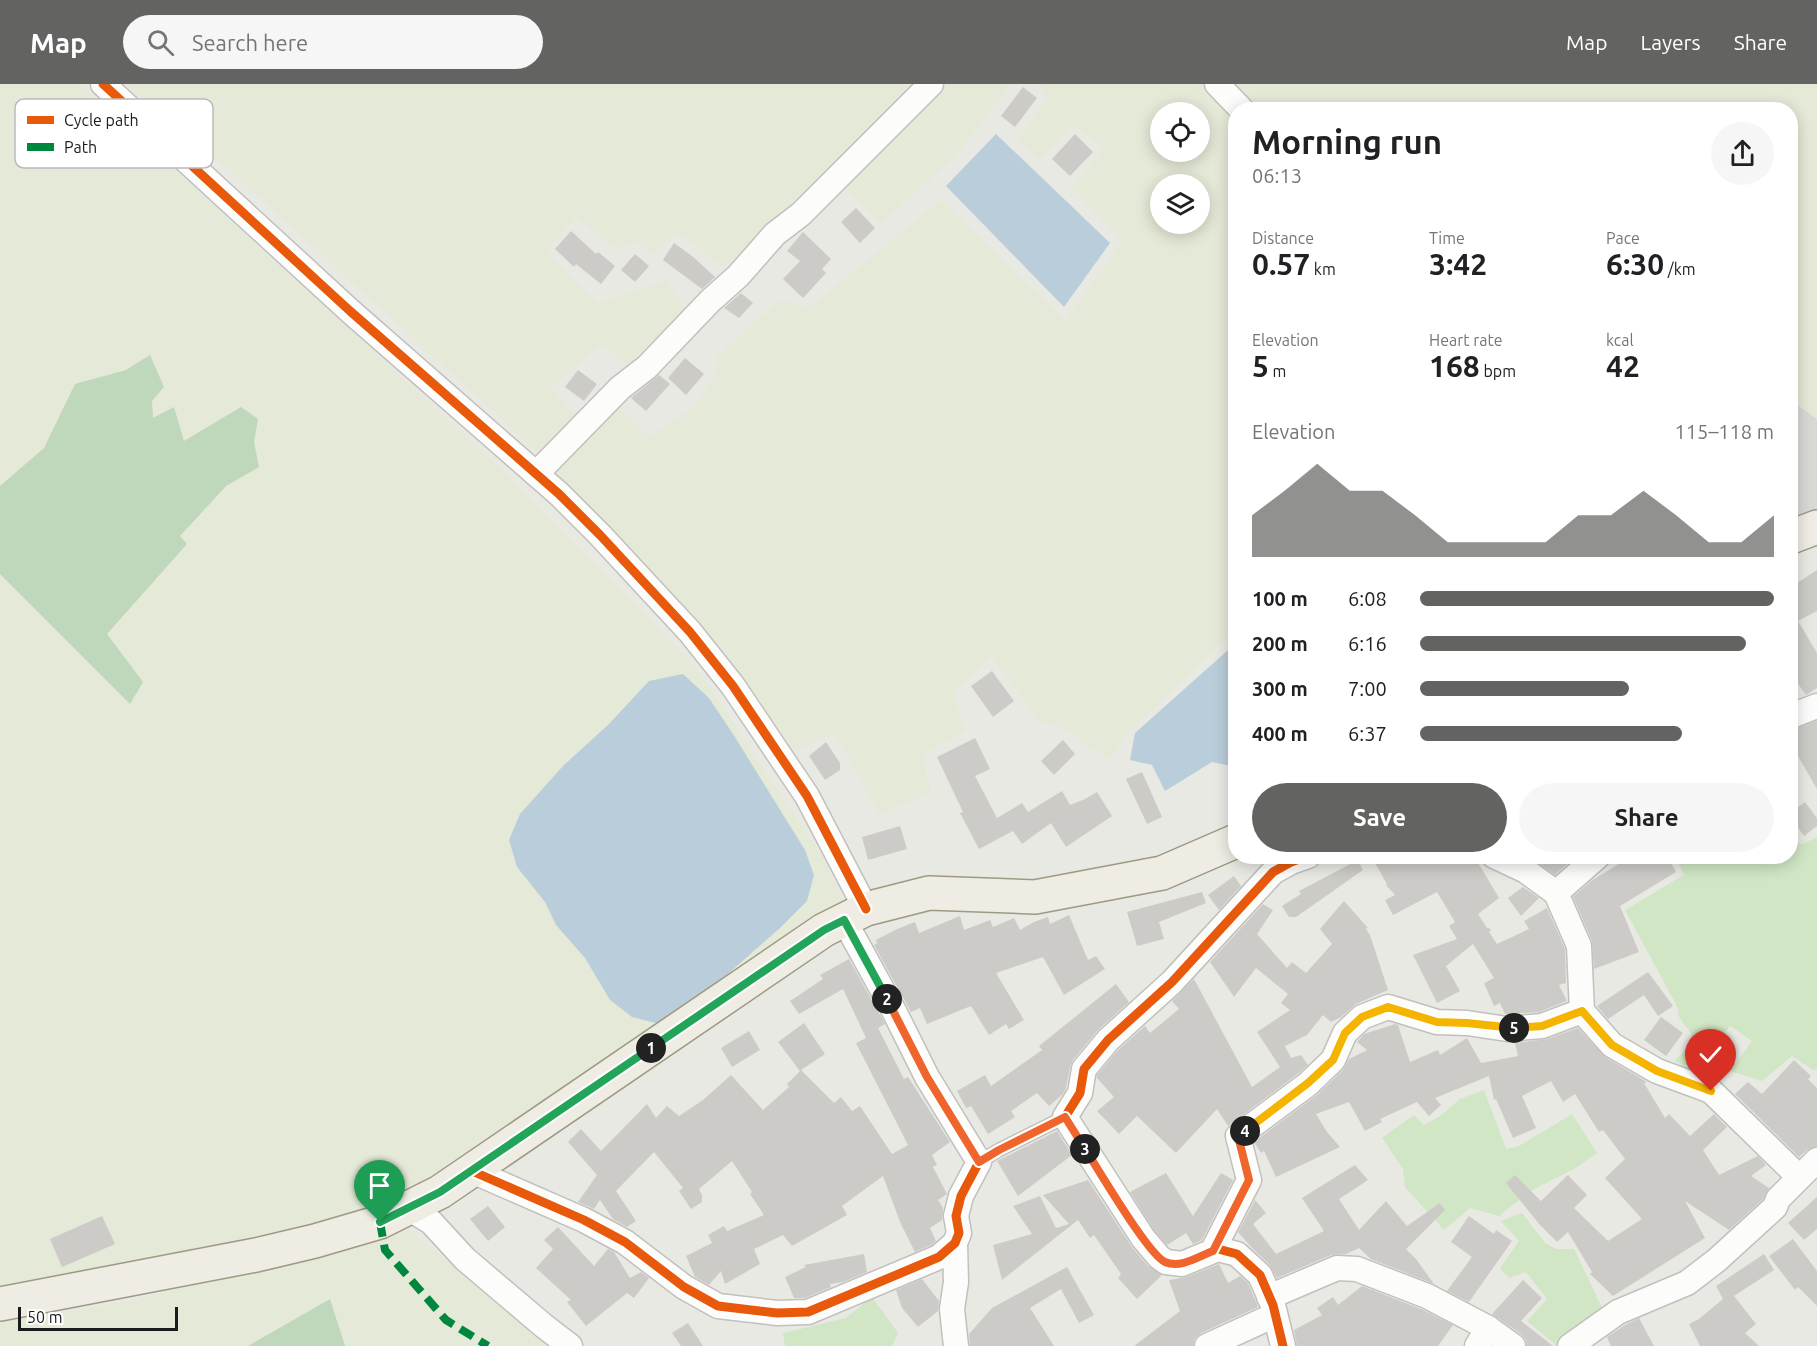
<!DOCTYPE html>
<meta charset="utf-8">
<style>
:root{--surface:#fff;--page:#f6f6f6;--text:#202124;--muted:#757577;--accent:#636361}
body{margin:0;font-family:Ubuntu,sans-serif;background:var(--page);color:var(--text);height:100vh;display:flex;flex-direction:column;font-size:22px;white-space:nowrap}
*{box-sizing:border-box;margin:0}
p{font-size:20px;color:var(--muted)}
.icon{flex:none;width:33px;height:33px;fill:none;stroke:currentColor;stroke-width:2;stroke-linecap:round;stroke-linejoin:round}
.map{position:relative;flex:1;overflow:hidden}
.panel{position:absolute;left:1228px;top:18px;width:570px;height:762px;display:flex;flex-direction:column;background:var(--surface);border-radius:24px;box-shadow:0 3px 15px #0003}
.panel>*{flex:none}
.controls{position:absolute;left:1150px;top:18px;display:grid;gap:12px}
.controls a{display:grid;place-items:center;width:60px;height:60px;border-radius:50%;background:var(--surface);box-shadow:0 3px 15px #0003;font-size:30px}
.scale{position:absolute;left:18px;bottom:15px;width:160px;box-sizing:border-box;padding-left:6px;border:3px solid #1b1b1b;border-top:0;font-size:16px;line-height:21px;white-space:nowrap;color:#1b1b1b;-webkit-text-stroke:4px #fff;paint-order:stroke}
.pin{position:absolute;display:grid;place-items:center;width:51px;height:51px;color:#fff;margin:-62px -26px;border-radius:50% 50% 50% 0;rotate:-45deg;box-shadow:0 0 6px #0007}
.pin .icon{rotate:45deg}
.km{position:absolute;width:30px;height:30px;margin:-15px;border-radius:50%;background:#222;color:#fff;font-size:16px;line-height:30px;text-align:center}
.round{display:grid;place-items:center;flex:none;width:63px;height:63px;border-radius:32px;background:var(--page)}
.overview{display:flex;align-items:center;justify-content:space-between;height:102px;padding:0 24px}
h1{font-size:33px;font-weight:700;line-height:45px}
.stats{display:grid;grid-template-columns:repeat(3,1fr);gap:9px;height:102px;padding:6px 24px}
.stats div{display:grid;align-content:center}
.stats b{font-size:30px;font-weight:700}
.stats small{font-size:16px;font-weight:400}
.stats p{font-size:16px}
.chart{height:168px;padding:12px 24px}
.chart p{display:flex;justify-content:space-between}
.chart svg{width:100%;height:108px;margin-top:6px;fill:var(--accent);opacity:.7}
.primary-button{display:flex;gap:12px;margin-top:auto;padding:12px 24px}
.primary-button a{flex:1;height:69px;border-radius:36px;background:var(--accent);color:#fff;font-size:24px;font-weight:700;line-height:69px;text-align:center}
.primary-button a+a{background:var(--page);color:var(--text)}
ul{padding:0 24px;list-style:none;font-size:20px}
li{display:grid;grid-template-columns:96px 72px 1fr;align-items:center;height:45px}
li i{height:15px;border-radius:8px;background:var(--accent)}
header{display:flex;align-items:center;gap:36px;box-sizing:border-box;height:84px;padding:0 30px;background:var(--accent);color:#fff}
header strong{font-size:28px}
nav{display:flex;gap:33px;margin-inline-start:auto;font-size:21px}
.search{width:420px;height:54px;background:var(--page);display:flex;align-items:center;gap:15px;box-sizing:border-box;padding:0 21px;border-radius:33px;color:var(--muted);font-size:22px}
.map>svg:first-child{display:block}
.residential{fill:#d8d8d5}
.farmland{fill:#e5e9d7;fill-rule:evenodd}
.grass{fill:#d0e6c4}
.forest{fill:#bfd7bb}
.water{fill:#b9cdda}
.building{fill:#cccbc7}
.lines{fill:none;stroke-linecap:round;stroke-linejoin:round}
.lane-casing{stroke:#c0c0be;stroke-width:15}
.street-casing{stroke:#c0c0be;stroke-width:27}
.primary-casing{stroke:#9d9983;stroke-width:36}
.lane{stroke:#fcfcfb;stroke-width:12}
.street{stroke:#fcfcfb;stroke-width:24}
.primary{stroke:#eeece3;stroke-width:33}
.quiet{stroke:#00873e;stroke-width:8;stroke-dasharray:15 8;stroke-linecap:butt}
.cycleway-casing{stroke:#fff;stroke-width:13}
.cycleway{stroke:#e8590c;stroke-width:9}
.split-1-casing{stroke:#fff;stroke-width:12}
.split-2-casing{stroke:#fff;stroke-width:12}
.split-3-casing{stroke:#fff;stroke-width:12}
.split-4-casing{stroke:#fff;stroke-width:12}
.split-5-casing{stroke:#fff;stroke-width:12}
.split-6-casing{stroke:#fff;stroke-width:12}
.split-1{stroke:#22a559;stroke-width:8}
.split-2{stroke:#22a559;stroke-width:8}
.split-3{stroke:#f0652b;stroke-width:8}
.split-4{stroke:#f0652b;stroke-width:8}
.split-5{stroke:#f5b400;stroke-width:8}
.split-6{stroke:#f5b400;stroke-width:8}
.key{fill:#fff;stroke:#bbb;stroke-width:1.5}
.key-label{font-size:16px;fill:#1b1b1b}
</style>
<header>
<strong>Map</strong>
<div class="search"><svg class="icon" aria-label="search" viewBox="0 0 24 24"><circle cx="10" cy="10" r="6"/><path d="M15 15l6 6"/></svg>Search here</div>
<nav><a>Map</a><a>Layers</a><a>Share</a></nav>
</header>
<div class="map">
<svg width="1817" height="1262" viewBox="0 0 1817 1262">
<rect width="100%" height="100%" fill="#e9e9e4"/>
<!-- residential -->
<polygon class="residential" points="1791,316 1817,335 1817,434 1791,447"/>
<!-- farmland -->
<g class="farmland">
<polygon points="0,0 81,0 498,382 692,578 822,771 846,821 447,1086 400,1105 360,1137 0,1208"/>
<polygon points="126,0 918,0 724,183 676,148 654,171 640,159 617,164 576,134 546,166 598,219 666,197 685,225 628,281 600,261 550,304 578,336 541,371 238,94"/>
<polygon points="949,0 1012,0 954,74 880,140 843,101"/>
<path d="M1039 0H1201L1236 33V545L1125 652 1109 676 1062 643 1041 639 991 572 953 609 966 646 922 672 931 709 879 730 834 648 795 667 718 561 550 392 616 322 650 353 694 323 715 291 717 273 779 216 809 224 941 116 1066 237 1122 156 1071 104 1103 65 1073 40 1039 76 1018 57 1047 14ZM1161 28H1200V68H1161ZM1161 100H1200V140H1161Z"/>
<polygon points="1224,0 1817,0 1817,335 1791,316 1791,26 1251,26"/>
<polygon points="410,1147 555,1262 345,1262 330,1215 248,1262 0,1262 0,1239 133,1216"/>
</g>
<!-- grass -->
<g class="grass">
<polygon points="1791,749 1801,761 1817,753 1817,985 1813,986 1792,972 1762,997 1730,987 1752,957 1730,942 1692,986 1674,977 1696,956 1679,933 1678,924 1625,826 1684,791 1676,773 1791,772"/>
<polygon points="1484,1006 1506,1065 1519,1062 1572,1030 1597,1069 1574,1085 1532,1106 1499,1132 1470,1124 1444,1146 1405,1103 1403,1085 1382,1054 1414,1031 1424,1041 1440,1032 1460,1015"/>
<polygon points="1522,1129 1545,1159 1556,1165 1574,1165 1603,1226 1556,1261 1527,1237 1547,1215 1526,1188 1509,1194 1500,1184 1519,1157 1501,1137"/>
<polygon points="872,1213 898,1249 892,1262 785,1262 783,1249 846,1234"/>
</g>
<!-- forest -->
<g class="forest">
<polygon points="150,271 164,303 152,317 153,334 174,323 184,357 241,323 258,335 254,358 259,383 226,402 180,452 187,460 107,550 143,598 130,620 0,490 0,402 44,364 75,300 126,286"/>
<polygon points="330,1215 345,1262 248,1262"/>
</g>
<!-- water -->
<g class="water">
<polygon points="996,50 1110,159 1064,223 946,102"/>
<polygon points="1236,559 1236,683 1212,678 1165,707 1152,681 1130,676 1135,649"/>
<polygon points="683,590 709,614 733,650 805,766 814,791 807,817 780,844 687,926 659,940 632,933 610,916 585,874 556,841 545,818 517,783 509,756 520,730 563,682 609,640 649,597"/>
</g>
<!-- building -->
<g class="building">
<polygon points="1023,3 1037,14 1015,43 1001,32"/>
<polygon points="1075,50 1093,68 1070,92 1052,75"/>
<polygon points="856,124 875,144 860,159 841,138"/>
<polygon points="571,147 596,170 598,168 615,182 601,200 576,180 574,183 555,165"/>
<polygon points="803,148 831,175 822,185 826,189 803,214 783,195 800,177 787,167"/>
<polygon points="674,159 692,172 715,193 702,205 663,176"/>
<polygon points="635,170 649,182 635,198 621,186"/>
<polygon points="741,209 753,219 739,234 724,224"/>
<polygon points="685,274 704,290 686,311 668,294"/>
<polygon points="578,286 597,300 584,317 565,303"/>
<polygon points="659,291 670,300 646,327 631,314"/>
<polygon points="1817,486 1817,527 1798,537 1817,569 1817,604 1806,611 1796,597 1798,596 1791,585 1791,503"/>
<polygon points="992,587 1014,617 993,633 971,602"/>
<polygon points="1816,637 1817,638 1817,705 1791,660 1791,646"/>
<polygon points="975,654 990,685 975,692 997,734 1022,719 1028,728 1062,707 1070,721 1085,715 1097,708 1112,732 1066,763 1051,739 1022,760 1013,747 979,765 960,729 963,728 937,673"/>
<polygon points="1063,656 1075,670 1054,691 1041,677"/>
<polygon points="826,658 840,679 840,686 825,696 809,672"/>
<polygon points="1142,688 1162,733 1147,740 1126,695"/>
<polygon points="1805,718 1817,734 1817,742 1804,752 1791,734 1791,728"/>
<polygon points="900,742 907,765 868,776 862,753"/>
<polygon points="1371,772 1474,772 1499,814 1478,830 1487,844 1489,844 1491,846 1489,848 1497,860 1529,845 1524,837 1547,824 1565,865 1566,899 1559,901 1567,917 1539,928 1505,930 1500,919 1494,922 1484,899 1494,894 1473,860 1446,882 1460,907 1437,919 1413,871 1457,855 1449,842 1455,838 1437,808 1393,831 1385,816 1395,811 1386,801 1387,800"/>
<polygon points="1529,772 1576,772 1555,791"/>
<polygon points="1632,772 1667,772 1676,788 1620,822 1639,868 1594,885 1592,857 1573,813 1591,797"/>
<polygon points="1358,776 1363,786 1296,833 1289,833 1282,822 1301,810 1299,807"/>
<polygon points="1234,792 1241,802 1219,826 1208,811"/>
<polygon points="1523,803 1539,814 1521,832 1508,814"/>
<polygon points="1202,808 1206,819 1159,838 1164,855 1137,862 1127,828"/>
<polygon points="1344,817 1368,844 1366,845 1370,851 1388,906 1356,920 1341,933 1331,938 1323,931 1307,951 1285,962 1291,974 1301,971 1308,981 1299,989 1228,1042 1217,1025 1176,1069 1137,1032 1119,1050 1097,1027 1114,1013 1097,994 1097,991 1118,966 1145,942 1150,949 1179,925 1172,917 1194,895 1252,1003 1280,983 1257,948 1290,926 1281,919 1288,910 1256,884 1234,913 1210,878 1263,820 1273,826 1257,850 1287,884 1292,878 1306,889 1332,860 1320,845"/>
<polygon points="1069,831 1088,876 1096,872 1105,885 1064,911 1043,873 996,889 1024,936 1009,945 1006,940 989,951 971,922 927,940 920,924 911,928 874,861 877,859 876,856 897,845 915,838 919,849 960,832 964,846 990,836 993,843 1014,834 1020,846 1034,838 1048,833 1050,840"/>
<polygon points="849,875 885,940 878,944 904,995 908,993 950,1058 932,1071 937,1081 933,1083 947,1110 938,1116 943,1124 942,1136 930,1144 936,1157 931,1161 915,1168 900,1138 883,1092 842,1122 847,1131 792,1162 783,1151 754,1165 760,1180 725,1200 721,1187 709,1201 695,1193 686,1172 712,1159 708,1151 724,1142 727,1147 764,1131 750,1110 752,1108 732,1077 699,1105 702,1111 702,1118 691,1125 679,1107 683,1104 654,1068 616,1107 636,1137 627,1143 613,1135 600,1116 594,1125 578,1118 597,1091 568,1058 581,1045 601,1067 647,1020 656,1034 667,1022 679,1032 703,1016 731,991 763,1026 789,1003 787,1000 800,987 778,958 804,939 825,970 801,986 834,1019 841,1013 852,1027 860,1022 892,1070 908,1061 856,959 866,954 843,905 799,930 790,917 823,895 820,891"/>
<polygon points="1648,888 1673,922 1658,932 1644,911 1608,935 1597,922"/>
<polygon points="1116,900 1129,918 1098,946 1073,976 1070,983 1066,1004 1063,1010 1049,1022 1037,1009 1011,1027 1015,1033 988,1050 971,1022 966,1024 957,1007 985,991 991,1002 1042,966 1039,962"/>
<polygon points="1661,933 1683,949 1666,972 1644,956"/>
<polygon points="1395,940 1398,941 1410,978 1438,966 1440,971 1467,954 1481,979 1518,972 1515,959 1547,955 1578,944 1605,973 1647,998 1644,999 1665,1034 1669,1030 1690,1052 1714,1030 1727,1043 1703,1066 1719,1091 1758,1072 1766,1081 1751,1092 1769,1104 1763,1115 1729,1146 1685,1117 1705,1154 1613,1212 1590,1190 1592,1188 1568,1148 1557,1158 1540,1141 1506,1099 1515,1091 1541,1117 1568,1091 1587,1111 1574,1124 1608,1157 1642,1135 1605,1094 1625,1075 1603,1046 1599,1048 1575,1010 1563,1018 1551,997 1522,1012 1536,1044 1513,1054 1496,1015 1494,1016 1489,992 1435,1014 1441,1021 1429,1032 1417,1018 1380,1035 1382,1038 1365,1047 1349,1018 1316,1030 1327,1048 1340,1063 1276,1093 1264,1067 1261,1069 1254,1058 1318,1010 1343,986 1349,975 1367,966 1357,958 1364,950"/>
<polygon points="749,947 760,966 732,983 721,964"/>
<polygon points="1794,976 1811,992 1808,995 1817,1004 1817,1062 1807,1066 1799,1073 1735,1010 1748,998 1762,1010"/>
<polygon points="1057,1047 1072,1071 1018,1112 997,1077"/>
<polygon points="1355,1081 1368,1096 1339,1115 1359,1146 1386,1117 1407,1142 1440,1119 1445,1126 1406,1165 1416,1175 1434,1200 1371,1175 1359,1164 1346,1170 1331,1171 1277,1194 1270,1181 1254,1166 1238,1148 1255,1116 1266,1129 1253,1140 1276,1170 1324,1147 1302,1114"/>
<polygon points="1166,1089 1193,1132 1221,1089 1233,1096 1202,1156 1193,1160 1186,1149 1167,1161 1154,1146 1130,1108"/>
<polygon points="1088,1096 1132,1163 1148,1182 1162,1191 1137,1215 1118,1194 1121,1190 1094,1151 1090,1154 1078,1136 1002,1196 993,1161 1032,1150 1013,1122 1040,1112 1056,1144 1069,1140 1043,1111"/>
<polygon points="1817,1113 1817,1145 1804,1156 1788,1139"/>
<polygon points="488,1122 505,1143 488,1157 470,1135"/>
<polygon points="102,1132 115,1160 62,1183 50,1155"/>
<polygon points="1469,1132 1494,1150 1496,1146 1512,1157 1469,1218 1447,1207 1472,1173 1451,1158"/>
<polygon points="558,1143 594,1182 608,1165 614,1168 630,1194 641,1188 649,1194 634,1214 627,1209 586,1242 567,1218 571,1216 536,1184 553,1165 544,1156"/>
<polygon points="1793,1155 1817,1187 1817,1222 1798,1203 1795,1206 1769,1172"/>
<polygon points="864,1170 867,1188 843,1198 830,1200 831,1203 805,1214 794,1214 785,1193 806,1183 804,1181"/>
<polygon points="1764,1170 1774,1186 1734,1212 1756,1240 1745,1249 1759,1262 1700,1262 1689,1240 1699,1235 1723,1215 1716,1202"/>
<polygon points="1219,1180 1228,1199 1240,1192 1248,1199 1258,1223 1201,1249 1195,1254 1193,1262 1134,1262 1180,1227 1169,1196 1187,1193"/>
<polygon points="1067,1183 1094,1231 1079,1239 1061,1205 1030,1224 1054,1262 970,1262 969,1250 992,1224"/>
<polygon points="922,1195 939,1217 938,1227 918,1243 902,1224 896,1206"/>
<polygon points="1523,1196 1542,1214 1521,1237 1553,1262 1527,1262 1526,1256 1521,1250 1492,1230"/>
<polygon points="1362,1202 1421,1225 1453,1241 1438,1262 1297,1262 1294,1246 1322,1231 1317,1224 1333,1213 1338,1221"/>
<polygon points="1639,1234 1654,1262 1611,1262 1607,1253 1625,1241"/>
<polygon points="688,1239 703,1262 681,1262 672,1249"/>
</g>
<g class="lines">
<!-- lane casing -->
<g class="lane-casing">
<polyline id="lane" points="979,1078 999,1066 1065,1033"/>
</g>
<!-- street casing -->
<g class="street-casing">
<g id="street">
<polyline points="103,0 350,227 559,410 600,451 690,548 733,602 807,712 866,825"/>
<polyline points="1217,0 1242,26"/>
<polyline points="536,390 620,304 647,283 710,217 738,192 775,150 801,130 931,0"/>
<polyline points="1791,632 1817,622"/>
<polyline points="1494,772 1526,787 1556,809 1579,862 1582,927 1612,961 1657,987 1711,1007 1799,1093"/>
<polyline points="1556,809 1598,772"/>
<polyline points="472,1087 584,1136 625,1158 684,1203 718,1222 777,1229 808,1228 939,1173 955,1159 959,1149 956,1132 961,1112 979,1078 927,993 894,927 844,836"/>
<polyline points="408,1124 431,1138 465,1175 544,1242 570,1262"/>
<polyline points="955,1159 956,1198 952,1225 956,1262"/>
<polyline points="1213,1166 1249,1096 1238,1052 1308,1000 1333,976 1345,949 1362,933 1388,923 1437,938 1467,939 1507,945 1542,942 1582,927"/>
<polyline points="1269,1213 1337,1184 1357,1185 1427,1212 1488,1244 1477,1262"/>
<polyline points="1488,1244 1513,1262"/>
<polyline points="1207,1262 1275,1231"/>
<polyline points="1283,1262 1273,1221 1260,1191 1237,1170 1218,1165 1182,1180 1166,1178 1159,1173 1143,1154 1065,1033 1080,1009 1084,985 1108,956 1172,898 1273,788 1291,778 1308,772"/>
<polyline points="1570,1262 1618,1228 1687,1199 1717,1176 1775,1123 1778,1115 1817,1076"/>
</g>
</g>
<!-- primary casing -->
<g class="primary-casing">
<g id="primary">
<polyline points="1791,453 1817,443"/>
<polyline points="0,1220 256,1171 315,1157 380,1138 440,1108 824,846 866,825 929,809 1035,813 1162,789 1236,757"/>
</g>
</g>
<!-- lane -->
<use href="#lane" class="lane"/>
<!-- street -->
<use href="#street" class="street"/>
<!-- primary -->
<use href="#primary" class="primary"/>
<!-- quiet -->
<polyline class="quiet" points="380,1138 385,1166 418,1204 446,1236 488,1262"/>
<!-- cycleway casing -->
<g class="cycleway-casing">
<g id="cycleway">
<polyline points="103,0 350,227 559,410 600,451 690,548 733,602 807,712 866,825"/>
<polyline points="472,1087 584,1136 625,1158 684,1203 718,1222 777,1229 808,1228 939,1173 955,1159 959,1149 956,1132 961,1112 979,1078 927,993 894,927 844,836"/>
<polyline points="1283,1262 1273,1221 1260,1191 1237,1170 1218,1165 1182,1180 1166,1178 1159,1173 1143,1154 1065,1033 1080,1009 1084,985 1108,956 1172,898 1273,788 1291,778 1308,772"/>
</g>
</g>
<!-- cycleway -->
<use href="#cycleway" class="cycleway"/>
</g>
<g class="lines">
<!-- split-1 casing -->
<g class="split-1-casing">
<polyline id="split-1" points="380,1138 440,1108 651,964"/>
</g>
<!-- split-2 casing -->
<g class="split-2-casing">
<polyline id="split-2" points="651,964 824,846 844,836 887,915"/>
</g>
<!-- split-3 casing -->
<g class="split-3-casing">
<polyline id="split-3" points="887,915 927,993 979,1078 999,1066 1065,1033 1085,1065"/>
</g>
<!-- split-4 casing -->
<g class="split-4-casing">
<path id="split-4" d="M1085 1065C1099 1086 1147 1169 1165 1178 1181 1185 1199 1172 1213 1167L1249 1096 1238 1052 1245 1047"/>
</g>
<!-- split-5 casing -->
<g class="split-5-casing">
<polyline id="split-5" points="1245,1047 1308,999 1333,976 1345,949 1362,933 1388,923 1437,938 1467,939 1514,944"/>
</g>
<!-- split-6 casing -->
<g class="split-6-casing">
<polyline id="split-6" points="1514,944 1542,942 1582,927 1612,961 1657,987 1711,1007"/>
</g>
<!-- split-1 -->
<use href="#split-1" class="split-1"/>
<!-- split-2 -->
<use href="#split-2" class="split-2"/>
<!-- split-3 -->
<use href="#split-3" class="split-3"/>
<!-- split-4 -->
<use href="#split-4" class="split-4"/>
<!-- split-5 -->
<use href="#split-5" class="split-5"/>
<!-- split-6 -->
<use href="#split-6" class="split-6"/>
</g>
<!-- legend -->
<rect x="15" y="15" width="198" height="69" rx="9" class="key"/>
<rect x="27" y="32" width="27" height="8" fill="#e8590c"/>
<rect x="27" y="59" width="27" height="8" fill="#00873e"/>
<g class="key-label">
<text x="64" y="42">Cycle path</text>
<text x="64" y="69">Path</text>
</g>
</svg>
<div class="controls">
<a><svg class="icon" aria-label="locate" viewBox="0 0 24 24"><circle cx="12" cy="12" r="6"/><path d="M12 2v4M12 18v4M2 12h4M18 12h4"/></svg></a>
<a><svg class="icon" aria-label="layers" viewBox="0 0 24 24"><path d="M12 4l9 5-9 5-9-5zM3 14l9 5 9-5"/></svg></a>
</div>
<div class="scale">50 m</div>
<div class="pin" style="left:380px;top:1138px;background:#1e9e55"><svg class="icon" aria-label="arrive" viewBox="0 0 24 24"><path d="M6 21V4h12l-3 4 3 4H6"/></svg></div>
<div class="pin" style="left:1711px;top:1007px;background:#d93025"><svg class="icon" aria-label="check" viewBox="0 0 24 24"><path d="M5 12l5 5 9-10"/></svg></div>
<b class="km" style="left:651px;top:964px">1</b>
<b class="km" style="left:887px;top:915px">2</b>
<b class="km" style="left:1085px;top:1065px">3</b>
<b class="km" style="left:1245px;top:1047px">4</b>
<b class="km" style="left:1514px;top:944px">5</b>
<section class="panel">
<div class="overview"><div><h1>Morning run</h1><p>06:13</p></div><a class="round"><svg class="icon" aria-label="share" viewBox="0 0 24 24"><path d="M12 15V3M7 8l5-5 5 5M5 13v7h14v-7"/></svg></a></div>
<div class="stats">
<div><p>Distance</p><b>0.57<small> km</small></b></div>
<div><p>Time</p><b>3:42</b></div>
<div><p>Pace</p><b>6:30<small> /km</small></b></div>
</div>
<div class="stats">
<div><p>Elevation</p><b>5<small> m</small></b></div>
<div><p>Heart rate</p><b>168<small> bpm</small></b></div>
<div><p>kcal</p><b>42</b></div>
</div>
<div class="chart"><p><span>Elevation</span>115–118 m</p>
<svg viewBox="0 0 160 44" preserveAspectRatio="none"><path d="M0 44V27L10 17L20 6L30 17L40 17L50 27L60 38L70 38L80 38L90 38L100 27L110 27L120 17L130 27L140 38L150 38L160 27V44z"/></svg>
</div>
<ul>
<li><b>100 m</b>6:08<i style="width:100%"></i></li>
<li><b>200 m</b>6:16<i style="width:92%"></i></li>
<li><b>300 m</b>7:00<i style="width:59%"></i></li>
<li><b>400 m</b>6:37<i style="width:74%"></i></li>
</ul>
<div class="primary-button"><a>Save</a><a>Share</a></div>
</section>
</div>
